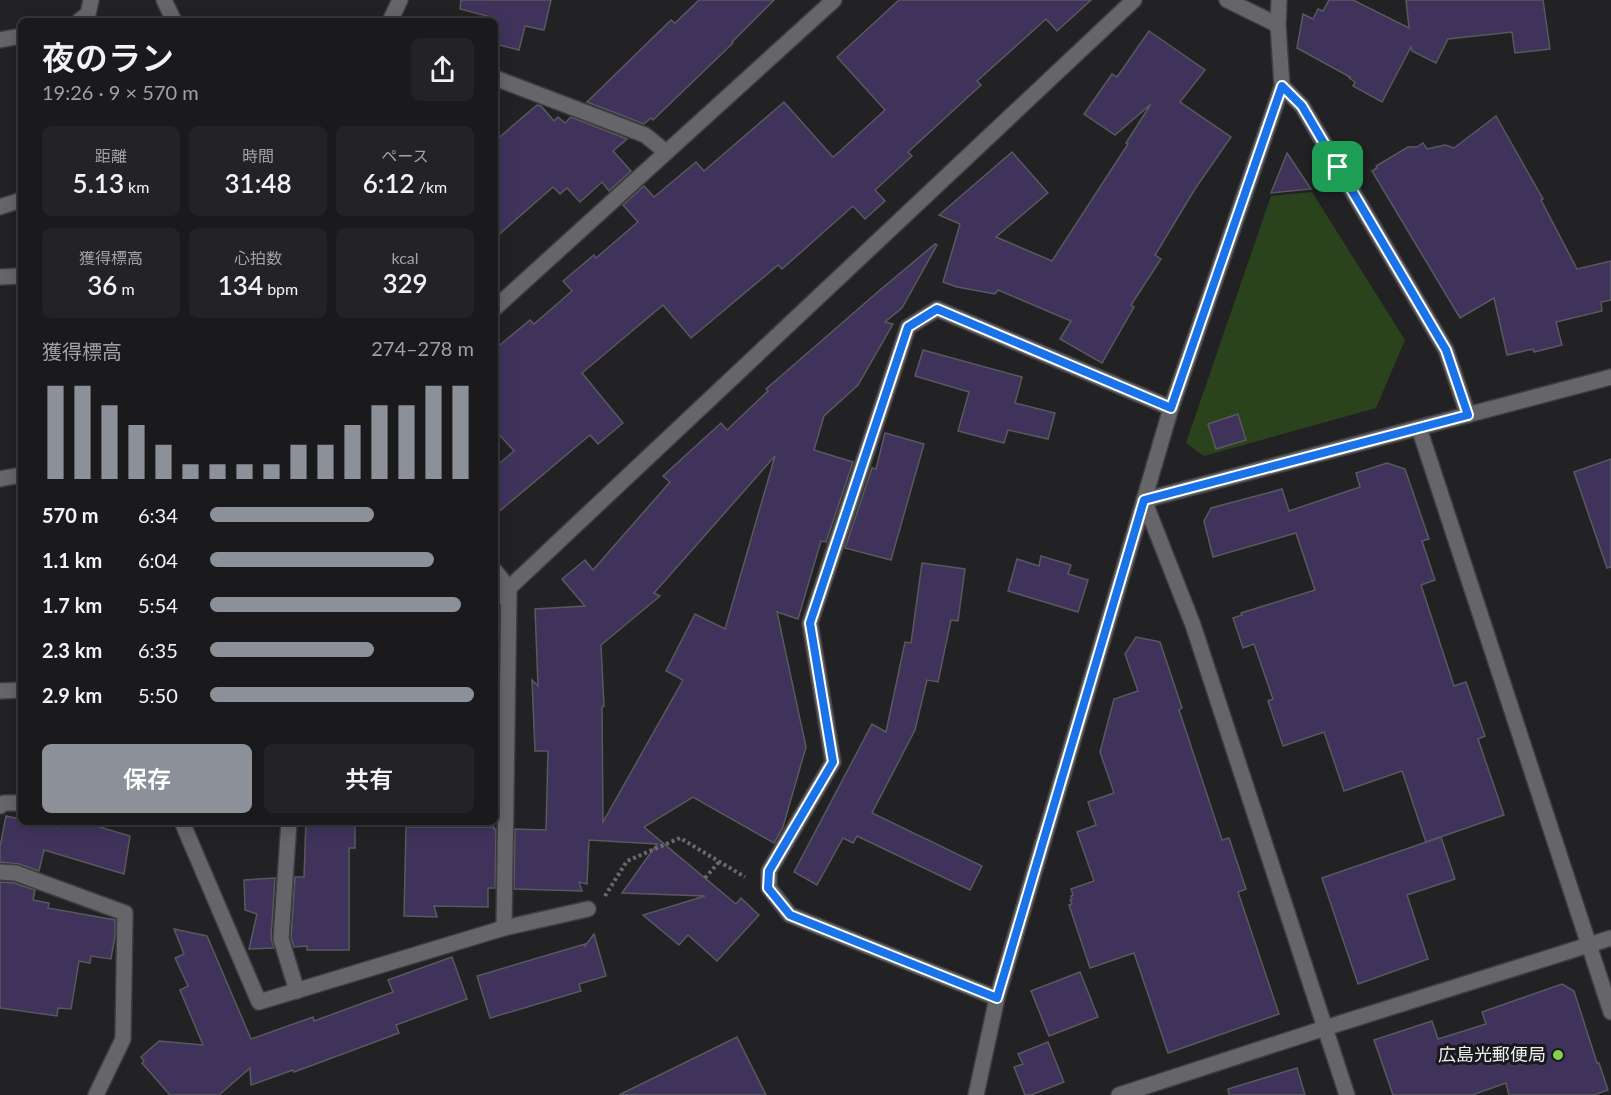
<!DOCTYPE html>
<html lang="ja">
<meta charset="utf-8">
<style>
:root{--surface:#1a1a1c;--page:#232325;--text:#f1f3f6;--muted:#9fa1a3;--line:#38383b;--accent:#8c9099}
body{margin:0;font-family:Lato,"Noto Sans JP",sans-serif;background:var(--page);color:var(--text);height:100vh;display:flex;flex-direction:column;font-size:22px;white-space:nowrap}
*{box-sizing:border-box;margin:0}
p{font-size:20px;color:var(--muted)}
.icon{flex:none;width:33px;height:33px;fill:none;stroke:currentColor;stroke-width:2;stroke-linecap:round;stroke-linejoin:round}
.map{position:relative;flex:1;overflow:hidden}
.panel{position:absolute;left:18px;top:18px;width:480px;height:807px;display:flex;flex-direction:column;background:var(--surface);border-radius:9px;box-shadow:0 3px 15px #0003,0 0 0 2px var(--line)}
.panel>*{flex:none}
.pin{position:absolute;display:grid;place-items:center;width:51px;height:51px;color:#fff;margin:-26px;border-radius:12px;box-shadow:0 3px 9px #0006}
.round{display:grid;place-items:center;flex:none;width:63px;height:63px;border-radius:9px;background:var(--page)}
.summary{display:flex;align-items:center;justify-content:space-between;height:102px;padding:0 24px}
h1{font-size:33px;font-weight:600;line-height:45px}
.figures{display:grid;grid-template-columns:repeat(3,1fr);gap:9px;height:102px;padding:6px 24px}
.figures div{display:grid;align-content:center;border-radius:9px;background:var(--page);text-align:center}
.figures b{font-size:26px;font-weight:600}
.figures small{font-size:16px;font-weight:400}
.figures p{font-size:16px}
.chart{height:168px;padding:12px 24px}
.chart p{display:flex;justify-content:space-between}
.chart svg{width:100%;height:108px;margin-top:6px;stroke:var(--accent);stroke-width:6}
.button{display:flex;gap:12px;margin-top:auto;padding:12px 24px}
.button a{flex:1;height:69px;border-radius:9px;background:var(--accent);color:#fff;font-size:24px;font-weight:600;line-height:69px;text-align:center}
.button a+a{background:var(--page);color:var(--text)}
ul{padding:0 24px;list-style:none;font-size:20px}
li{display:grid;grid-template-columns:96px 72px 1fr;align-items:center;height:45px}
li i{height:15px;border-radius:8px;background:var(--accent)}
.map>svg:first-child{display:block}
.green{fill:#2b431d}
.building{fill:#3f335c;stroke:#59595d;stroke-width:1.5;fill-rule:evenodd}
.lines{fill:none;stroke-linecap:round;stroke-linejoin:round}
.street-casing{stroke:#3e3d40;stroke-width:18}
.secondary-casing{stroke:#3e3d40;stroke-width:18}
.path{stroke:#6a6a6d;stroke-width:4;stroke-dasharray:3 3;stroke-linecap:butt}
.street{stroke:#66656a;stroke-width:15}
.secondary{stroke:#66656a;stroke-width:15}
.route-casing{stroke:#fff;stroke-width:12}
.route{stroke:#1a73e8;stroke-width:8}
.poi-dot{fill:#82d04f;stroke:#19181c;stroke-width:2}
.labels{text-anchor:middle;stroke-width:6;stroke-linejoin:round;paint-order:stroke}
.poi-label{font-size:18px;fill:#eeeef0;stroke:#19181c;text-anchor:end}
</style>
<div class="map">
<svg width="1611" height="1095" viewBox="0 0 1611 1095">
<rect width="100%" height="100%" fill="#222225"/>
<!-- green -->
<polygon class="green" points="1312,192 1405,340 1376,408 1204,456 1186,443 1271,196"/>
<!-- building -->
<g class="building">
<polygon points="461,0 551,0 544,30 525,26 519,50 495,44 495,18 460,9"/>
<polygon points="699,0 774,0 732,42 733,43 653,120 651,118 644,124 587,102 671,20 675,23"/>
<polygon points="899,0 1091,0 1057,31 1046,19 977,81 981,85 908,152 912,156 875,190 885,201 865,219 853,206 782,269 778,265 691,338 663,305 582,373 623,423 598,444 590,435 495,515 495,467 514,451 495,430 495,349 530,320 534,324 572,291 563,281 594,255 596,258 638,222 623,205 644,186 654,197 696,162 704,171 784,102 833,157 839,152 885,110 837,57"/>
<polygon points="1329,0 1353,0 1409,28 1406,0 1543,0 1550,49 1515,53 1512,32 1448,39 1436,63 1412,51 1411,47 1382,102 1353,86 1355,82 1349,78 1350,77 1297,48 1303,14 1313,19 1318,9 1323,11"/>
<polygon points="1149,31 1205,70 1180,102 1231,137 1195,189 1155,255 1161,259 1131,305 1134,307 1102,363 1060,339 1071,321 998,290 995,294 957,287 943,282 960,224 939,215 1012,152 1048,193 996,237 1052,261 1128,144 1126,143 1151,104 1115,135 1084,114 1112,74 1117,77"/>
<polygon points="537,105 541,106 554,121 558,117 565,123 571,117 627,139 613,151 631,171 609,191 602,182 580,202 567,188 560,194 553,187 495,238 495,141"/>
<polygon points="1496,116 1543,199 1541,200 1577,269 1611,261 1611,300 1601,302 1602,311 1556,322 1562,345 1534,352 1533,349 1507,355 1494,298 1460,318 1372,171 1377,168 1376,166 1408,147 1417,147 1423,143 1427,149 1445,145 1454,148"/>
<polygon points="1287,153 1311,189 1271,193"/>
<path d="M935 244 937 245 902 308 885 322 893 324 858 385 824 416 814 450 853 462 826 542 821 541 798 619 777 612 806 747 783 827 774 843 693 797 644 827 736 904 741 898 759 915 717 961 688 935 679 945 643 915 705 896 622 893 657 844 589 840 587 884 579 882 582 891 514 889 515 829 546 830 548 751H535L532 680 538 686 535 609 585 606 562 579 585 560 593 570 670 482 663 476 721 423 727 430 768 391 766 389 880 290ZM775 456 725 629 695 614 666 671 683 680 603 822 602 707 604 706 601 645 660 596 654 593Z"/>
<polygon points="923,350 1022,377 1015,403 1055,413 1048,439 1008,430 1004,443 958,431 969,392 915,376"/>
<polygon points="1238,414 1246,440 1216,449 1208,424"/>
<polygon points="885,433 924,444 891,560 845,548 872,468 876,469"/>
<polygon points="1611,459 1611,567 1607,568 1574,472"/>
<polygon points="1387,463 1405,469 1429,539 1422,541 1435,580 1421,585 1454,686 1466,682 1485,736 1478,739 1504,815 1426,842 1402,771 1344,791 1324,732 1283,746 1268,701 1273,699 1254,644 1243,648 1233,618 1242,615 1241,613 1315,590 1296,533 1213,557 1204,521 1211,508 1282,489 1289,511 1360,487 1356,473"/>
<polygon points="1041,556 1071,565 1068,574 1088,580 1078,612 1008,591 1017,559 1039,566"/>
<polygon points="922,563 965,569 958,621 951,620 938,682 927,680 915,730 872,813 982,866 970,890 857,836 853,843 843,838 817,885 794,872 872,724 886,732 905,642 911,643"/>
<polygon points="1136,637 1160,642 1182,708 1179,710 1222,840 1229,838 1246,889 1238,892 1279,1014 1168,1053 1134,953 1090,968 1069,905 1072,904 1070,900 1072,899 1071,896 1073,895 1071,889 1094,881 1077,832 1096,825 1088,802 1114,793 1100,752 1114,699 1138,691 1125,654"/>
<polygon points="6,816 21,819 21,822 35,822 57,827 59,822 83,822 130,836 124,874 44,850 39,871 19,864 0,862 0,847"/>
<polygon points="306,822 355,822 355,848 349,848 349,950 307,950 307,946 294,947 291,938 295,877 304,877"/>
<polygon points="406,827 494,827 494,829 496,829 495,888 488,888 488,907 434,906 437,917 404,916"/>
<polygon points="1441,837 1455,879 1407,895 1428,959 1358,984 1322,878"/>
<polygon points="275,878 271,938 274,948 249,949 257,914 245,910 244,880"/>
<polygon points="0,882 14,883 35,890 33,900 49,903 48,908 115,920 115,936 111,959 91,956 90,963 79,961 71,1009 58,1008 57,1016 0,1008"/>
<polygon points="174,929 207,936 251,1039 313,1017 314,1021 393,992 388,980 452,957 467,999 396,1025 399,1033 294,1072 293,1070 251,1085 250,1068 219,1095 170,1095 142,1063 144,1061 141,1057 159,1041 203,1045 180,990 188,986 175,958 184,954"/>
<polygon points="594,934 606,976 579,984 581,991 490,1018 477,976 585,944 585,946"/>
<polygon points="1080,972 1098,1017 1049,1036 1031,991"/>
<polygon points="1562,984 1574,991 1597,1063 1599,1063 1608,1090 1594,1095 1509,1095 1506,1083 1472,1095 1393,1095 1374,1040 1432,1021 1438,1039 1486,1024 1482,1012"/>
<polygon points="737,1037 766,1095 619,1095"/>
<polygon points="1048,1042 1064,1082 1031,1095 1025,1095 1014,1067 1023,1064 1018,1054"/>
<polygon points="1297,1068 1305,1095 1229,1095 1228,1089"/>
</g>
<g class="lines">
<!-- street casing -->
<g class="street-casing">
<g id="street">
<polyline points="164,0 174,21"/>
<polyline points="1227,0 1278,25"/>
<polyline points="79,21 88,14 91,0"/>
<polyline points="390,21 400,0"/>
<polyline points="0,40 21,36"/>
<polyline points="495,78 645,135 666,152"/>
<polyline points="1282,86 1302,106 1446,350 1468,415"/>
<polyline points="0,207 21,200"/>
<polyline points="0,277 21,276"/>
<polyline points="495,308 834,0"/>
<polyline points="0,479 21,475"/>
<polyline points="1144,500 1171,408 1282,86 1278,25 1279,0"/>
<polyline points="1144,500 1611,377"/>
<polyline points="495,571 509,588 504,928"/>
<polyline points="495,599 509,588 1134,0"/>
<polyline points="0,691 21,690"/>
<polyline points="0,806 4,803 21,803"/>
<polyline points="182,822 259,1002 504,928 588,909"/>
<polyline points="289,822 281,939 297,991"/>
<polyline points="0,872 16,873 125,913 123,1039 96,1095"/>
<polyline points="997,998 790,915 769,888 769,871 833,762 810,623 908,327 937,309 1171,408"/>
</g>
</g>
<!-- secondary casing -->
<g class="secondary-casing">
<g id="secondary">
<polyline points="1419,428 1611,1012"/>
<polyline points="1144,500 1193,625 1347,1095"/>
<polyline points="976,1095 997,998 1144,500"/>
<polyline points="1119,1095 1325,1028 1611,938"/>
</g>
</g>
<!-- path -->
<g class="path">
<polyline points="705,878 719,862"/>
<polyline points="605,896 627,861 680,838 745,877"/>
</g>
<!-- street -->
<use href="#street" class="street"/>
<!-- secondary -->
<use href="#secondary" class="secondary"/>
</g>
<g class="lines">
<!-- route casing -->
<g class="route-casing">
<polygon id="route" points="1282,86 1302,106 1446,350 1468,415 1144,500 997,998 790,915 768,888 769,871 833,762 810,623 908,327 937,309 1171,408"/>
</g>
<!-- route -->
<use href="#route" class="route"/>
</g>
<!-- markers -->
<circle class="poi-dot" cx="1558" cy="1055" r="6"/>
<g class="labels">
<!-- poi labels -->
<g class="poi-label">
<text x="1546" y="1061">広島光郵便局</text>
</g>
</g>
</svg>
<div class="pin" style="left:1338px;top:167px;background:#1e9e55"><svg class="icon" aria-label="arrive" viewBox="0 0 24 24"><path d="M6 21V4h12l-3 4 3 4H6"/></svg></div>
<section class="panel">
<div class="summary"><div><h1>夜のラン</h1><p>19:26 · 9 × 570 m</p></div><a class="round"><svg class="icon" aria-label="share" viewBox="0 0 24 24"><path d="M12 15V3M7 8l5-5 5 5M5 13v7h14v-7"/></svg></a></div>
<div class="figures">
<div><p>距離</p><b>5.13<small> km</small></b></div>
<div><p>時間</p><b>31:48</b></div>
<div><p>ペース</p><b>6:12<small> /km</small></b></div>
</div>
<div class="figures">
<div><p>獲得標高</p><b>36<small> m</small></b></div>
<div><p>心拍数</p><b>134<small> bpm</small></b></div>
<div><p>kcal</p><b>329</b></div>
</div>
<div class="chart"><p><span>獲得標高</span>274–278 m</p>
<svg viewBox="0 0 160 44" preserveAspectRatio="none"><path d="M5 44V6M15 44V6M25 44V14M35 44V22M45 44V30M55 44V38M65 44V38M75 44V38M85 44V38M95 44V30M105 44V30M115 44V22M125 44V14M135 44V14M145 44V6M155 44V6"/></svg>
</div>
<ul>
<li><b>570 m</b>6:34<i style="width:62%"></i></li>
<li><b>1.1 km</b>6:04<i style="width:85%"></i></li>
<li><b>1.7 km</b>5:54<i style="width:95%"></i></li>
<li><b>2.3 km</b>6:35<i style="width:62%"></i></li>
<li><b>2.9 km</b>5:50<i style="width:100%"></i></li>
</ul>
<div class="button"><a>保存</a><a>共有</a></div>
</section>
</div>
